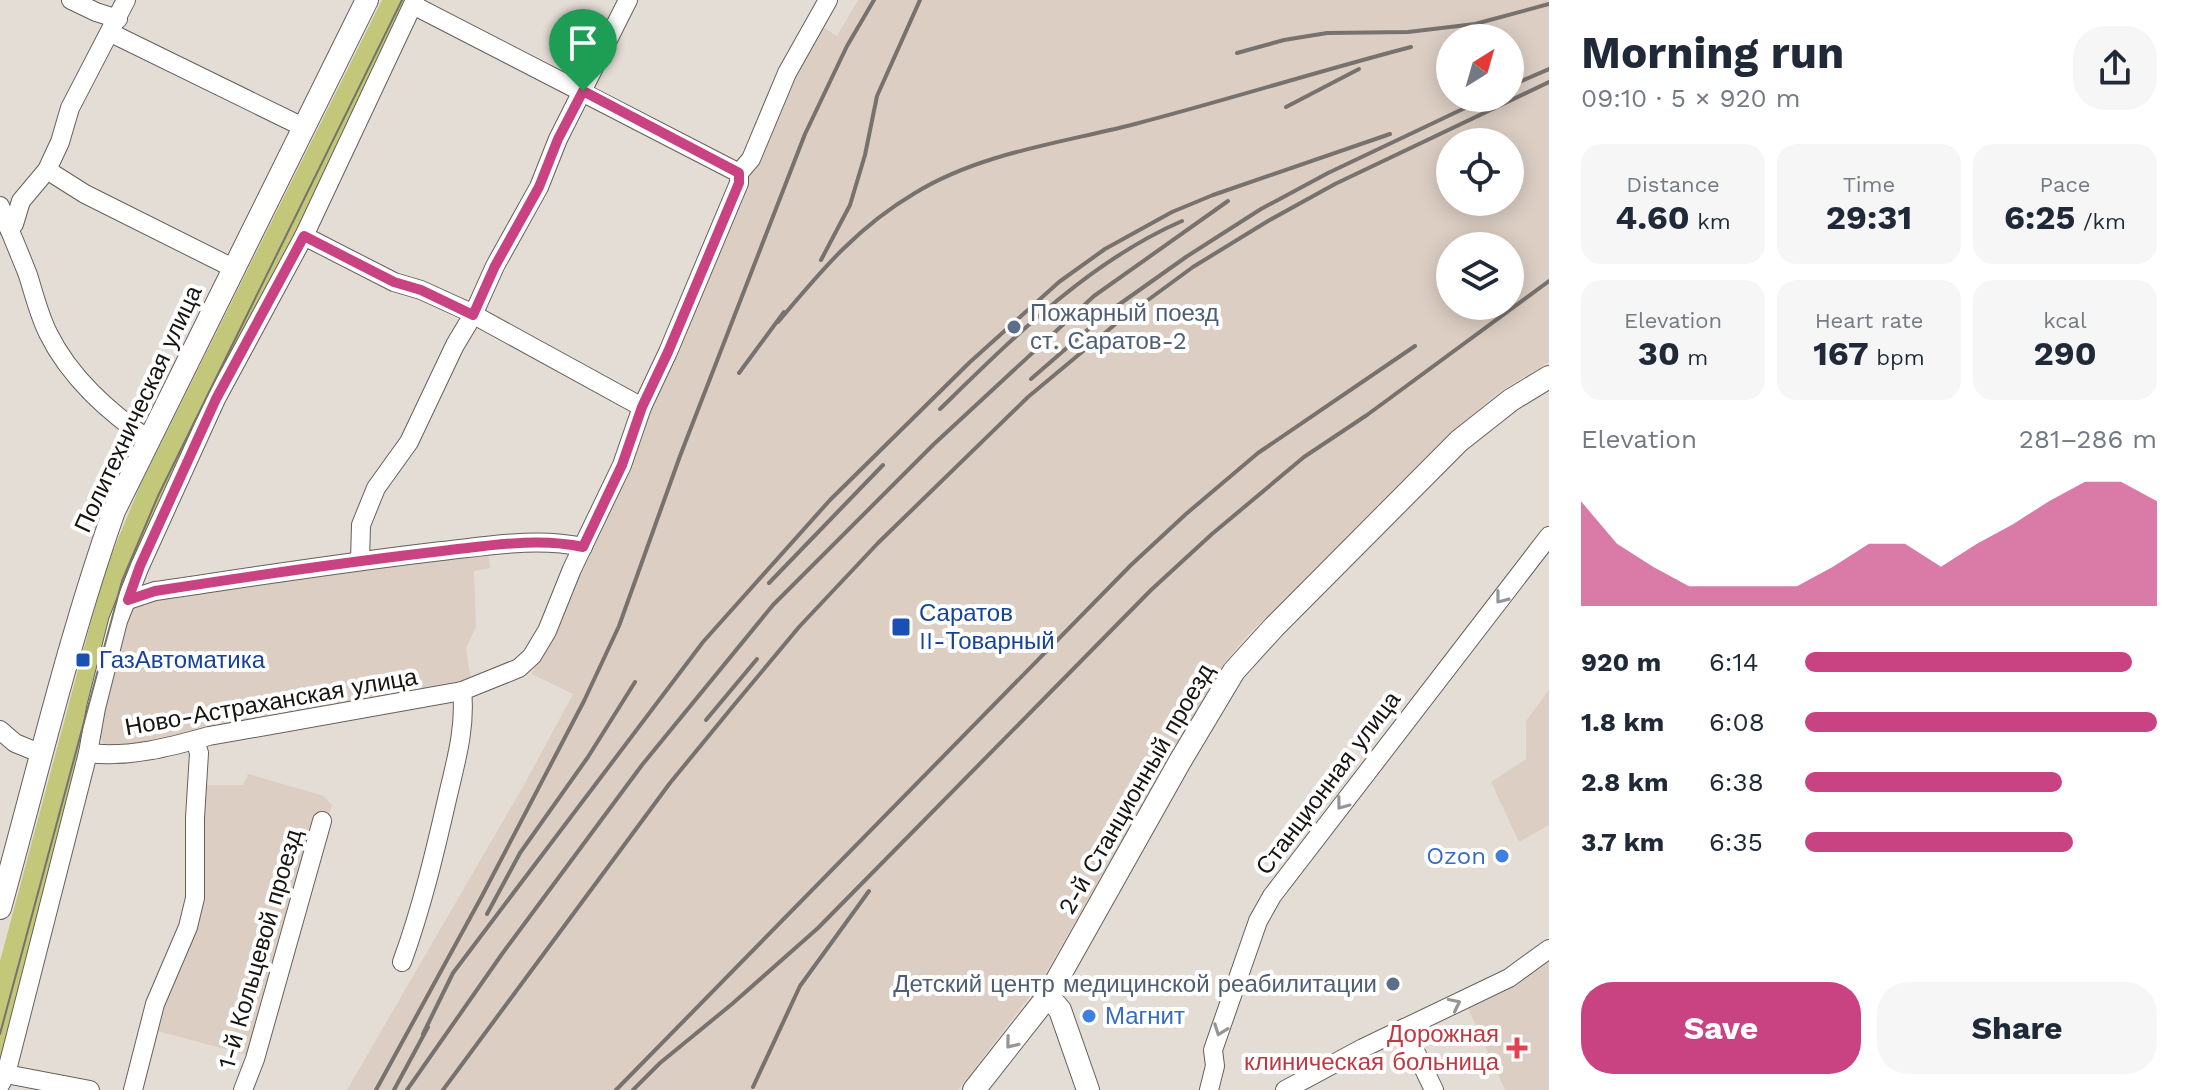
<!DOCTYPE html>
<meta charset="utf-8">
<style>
:root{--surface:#fff;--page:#f6f6f7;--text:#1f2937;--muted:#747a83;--accent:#c94282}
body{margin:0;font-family:"Work Sans",sans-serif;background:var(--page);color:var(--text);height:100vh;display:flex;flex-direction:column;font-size:30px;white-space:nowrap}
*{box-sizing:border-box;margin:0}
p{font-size:26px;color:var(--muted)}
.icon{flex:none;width:44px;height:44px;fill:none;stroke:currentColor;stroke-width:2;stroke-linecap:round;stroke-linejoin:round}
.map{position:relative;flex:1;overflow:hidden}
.drawer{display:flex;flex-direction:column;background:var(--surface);width:640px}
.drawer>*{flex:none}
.needle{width:52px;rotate:37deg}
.fabs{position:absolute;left:1436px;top:24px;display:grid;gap:16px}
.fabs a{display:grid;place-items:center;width:88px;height:88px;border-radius:50%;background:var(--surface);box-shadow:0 4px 20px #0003;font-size:40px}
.pin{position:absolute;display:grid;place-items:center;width:68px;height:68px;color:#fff;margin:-82px -34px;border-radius:50% 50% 50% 0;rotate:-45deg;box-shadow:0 0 8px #0007}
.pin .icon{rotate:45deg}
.round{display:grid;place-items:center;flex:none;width:84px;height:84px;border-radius:32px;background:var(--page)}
.summary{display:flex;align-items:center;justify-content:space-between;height:136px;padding:0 32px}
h1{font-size:44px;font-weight:700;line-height:60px}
.stats{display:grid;grid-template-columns:repeat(3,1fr);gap:12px;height:136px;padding:8px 32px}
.stats div{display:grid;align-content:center;border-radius:20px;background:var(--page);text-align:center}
.stats b{font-size:34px;font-weight:700}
.stats small{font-size:22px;font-weight:400}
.stats p{font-size:22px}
.chart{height:224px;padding:16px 32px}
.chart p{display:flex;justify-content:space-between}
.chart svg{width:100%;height:144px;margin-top:8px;fill:var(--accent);opacity:.7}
.button{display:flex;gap:16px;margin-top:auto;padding:16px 32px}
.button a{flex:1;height:92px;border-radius:32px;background:var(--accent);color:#fff;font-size:32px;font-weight:700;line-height:92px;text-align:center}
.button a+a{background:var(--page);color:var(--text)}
ul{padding:0 32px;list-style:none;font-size:26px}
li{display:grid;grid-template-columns:128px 96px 1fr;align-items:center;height:60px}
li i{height:20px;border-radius:10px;background:var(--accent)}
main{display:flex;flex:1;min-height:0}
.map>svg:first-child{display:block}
.built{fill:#dccec3;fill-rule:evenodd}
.green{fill:#c2c77a}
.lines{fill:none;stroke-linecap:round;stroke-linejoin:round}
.minor-casing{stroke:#66605b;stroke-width:20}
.major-casing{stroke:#66605b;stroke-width:24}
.minor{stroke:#fff;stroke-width:18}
.major{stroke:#fff;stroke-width:22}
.tram{stroke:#77726e;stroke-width:2}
.rail{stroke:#77726e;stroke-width:4}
.oneway{stroke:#979594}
.route-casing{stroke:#fff;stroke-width:16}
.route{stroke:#c94282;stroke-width:10}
.service-dot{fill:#5c6f8a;stroke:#fff;stroke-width:3}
.transit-dot{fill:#1a4fb4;stroke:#fff;stroke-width:3}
.shop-dot{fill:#3f7fe0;stroke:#fff;stroke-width:3}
.health-dot{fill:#e0444e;stroke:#fff;stroke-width:3}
.labels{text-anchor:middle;stroke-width:8;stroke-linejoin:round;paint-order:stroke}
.service-label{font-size:24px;fill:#4e5e75;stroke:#fff;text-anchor:start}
.street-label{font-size:24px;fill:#171412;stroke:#fff}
.transit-label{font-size:24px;fill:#164399;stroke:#fff;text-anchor:start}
.shop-label{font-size:24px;fill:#366cbe;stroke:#fff;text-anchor:end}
.health-label{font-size:24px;fill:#be3a42;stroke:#fff;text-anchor:end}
</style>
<main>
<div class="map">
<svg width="1549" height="1090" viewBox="0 0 1549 1090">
<rect width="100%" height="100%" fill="#e4ddd6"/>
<!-- built -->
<g class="built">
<path d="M858 0H1549V362L1502 390 1451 432 1245 638 1224 663 1040 983 958 1090H347L524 785 573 694 532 674 625 466 792 76 821 26 837 36ZM1450 38H1510V98H1450ZM1450 142H1510V202H1450ZM1450 246H1510V306H1450Z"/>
<polygon points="488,552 490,568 474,571 476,627 466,648 471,681 113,748 105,746 100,738 97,732 105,689 131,610 141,602 155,597"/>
<polygon points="1549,690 1549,825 1519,842 1491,782 1526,759 1526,721"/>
<polygon points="248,774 324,796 332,805 251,1056 150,1029 191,929 203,785 243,785"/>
<polygon points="1549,956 1549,1090 1505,1090 1467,1006"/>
</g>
<!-- green -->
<polygon class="green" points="382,0 411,0 134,567 0,1071 0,961 104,573 139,488"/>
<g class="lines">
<!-- minor casing -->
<g class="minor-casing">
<g id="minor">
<polyline points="71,0 96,12 118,19"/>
<polyline points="413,5 739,173"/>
<polyline points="111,33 303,127"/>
<polyline points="47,170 85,194 233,268"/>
<path d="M0 206C9 229 19 252 28 275 34 294 39 315 48 333 70 378 109 412 149 440"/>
<polyline points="9,229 14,224 21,201 47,170 60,142 70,108 126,0"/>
<polyline points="304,236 394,282 421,290 465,310 642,407"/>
<polyline points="360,561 361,525 376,488 409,442 455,345 473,315 495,266 539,187 558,139 628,0"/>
<path d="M128 600 155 591C251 577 346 562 442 551 488 546 537 537 583 547"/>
<polyline points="0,730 15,743 42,754"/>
<path d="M88 753C129 758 170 747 209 736L462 691 519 668 532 656 547 631 572 569 622 465 642 407 668 352 739 183V173L751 159 787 73 828 0"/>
<path d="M402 962C422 907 435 852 448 795 456 761 466 726 462 691"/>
<polyline points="1404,1028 1434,1090"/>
<polyline points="6,1074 90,1090"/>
<polyline points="0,1085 6,1074 88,753 96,708 118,621 140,566 216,399 304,236 415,0"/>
<polyline points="133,1090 155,1004 188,927 195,898 195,818 199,753 195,740"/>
<polyline points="243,1090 255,1059 322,821"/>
<polyline points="1209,1090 1215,1066 1213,1050 1258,921 1272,896 1549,536"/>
<polyline points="1285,1090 1363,1048 1509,978 1549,949"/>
</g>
</g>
<!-- major casing -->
<g class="major-casing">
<g id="major">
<path d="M0 908C37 775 68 641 114 511L367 0"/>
<polyline points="1048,996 1060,1010 1088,1090"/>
<polyline points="974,1090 1048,996 1179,763 1234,671 1274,627 1459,441 1511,400 1549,377"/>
</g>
</g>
<!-- minor -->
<use href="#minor" class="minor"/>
<!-- major -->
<use href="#major" class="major"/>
<!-- tram -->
<polyline class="tram" points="0,1034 122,581 158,496 402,0"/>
<!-- rail -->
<g class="rail">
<polyline points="1237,53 1284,40 1327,33 1408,32 1475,24 1549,4"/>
<polyline points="1510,86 1549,69"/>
<polyline points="1286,107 1359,69"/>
<polyline points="821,260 850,205 865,155 877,96 920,0"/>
<path d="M778 322C821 271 856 228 915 193 980 153 1061 143 1135 124 1227 100 1319 71 1411 47"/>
<polyline points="739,373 784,312"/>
<polyline points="1031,379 1107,313 1186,257 1261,209 1328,173 1486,98"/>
<path d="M940 409C1012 339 1088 262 1182 221"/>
<polyline points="769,583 883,465"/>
<polyline points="706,720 757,659"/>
<polyline points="487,914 520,853 588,757 635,682"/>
<polyline points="423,1034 453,973 703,642 830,500 970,362 1059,282 1105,249 1172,212 1213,195 1390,134"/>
<polyline points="753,1087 800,986 869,891"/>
<polyline points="376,1090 482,896 584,701 619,626 680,456 805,134 847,46 874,0"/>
<polyline points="394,1090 428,1027"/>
<polyline points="407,1090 502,954 642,765 773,605 934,444 1094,296 1228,201"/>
<polyline points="443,1090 670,783 734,705 799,627 878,543 1028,397 1118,322 1193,267 1268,221 1335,184 1549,82"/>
<polyline points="616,1090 1131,565 1186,514 1258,453 1415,346"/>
<polyline points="633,1090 660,1063 732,1004 818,928 1151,590 1212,534 1304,457 1367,415 1549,281"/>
</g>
</g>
<!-- one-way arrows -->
<defs><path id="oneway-chevron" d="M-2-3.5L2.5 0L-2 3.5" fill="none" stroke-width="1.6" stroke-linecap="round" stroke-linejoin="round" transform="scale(2)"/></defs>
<g class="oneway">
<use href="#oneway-chevron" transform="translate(1501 598) rotate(128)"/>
<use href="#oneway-chevron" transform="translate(1342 804) rotate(127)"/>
<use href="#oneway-chevron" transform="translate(1455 1004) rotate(-26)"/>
<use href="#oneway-chevron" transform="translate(1220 1030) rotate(110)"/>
<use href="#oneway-chevron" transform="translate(1011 1043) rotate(129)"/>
</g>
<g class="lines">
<!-- route casing -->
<g class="route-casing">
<path id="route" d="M583 91 739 173V183L668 352 642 407 622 465 583 547C537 537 488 546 442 551 346 562 251 576 155 591L128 600 140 566 216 399 304 236 394 282 421 290 473 315 495 266 539 187 558 139Z"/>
</g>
<!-- route -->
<use href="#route" class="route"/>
</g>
<!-- markers -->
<g class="service-dot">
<circle cx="1014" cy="327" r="8"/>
<circle cx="1393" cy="984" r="8"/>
</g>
<g class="transit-dot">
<rect x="891" y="617" width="20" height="20" rx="4"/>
<rect x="75" y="652" width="16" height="16" rx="4"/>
</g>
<g class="shop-dot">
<circle cx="1502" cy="856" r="8"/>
<circle cx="1089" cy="1016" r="8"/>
</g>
<path class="health-dot" d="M1513 1036h8v8h8v8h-8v8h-8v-8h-8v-8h8z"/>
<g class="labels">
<!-- service labels -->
<g class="service-label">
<text x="1030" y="321">Пожарный поезд<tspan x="1030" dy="28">ст. Саратов-2</tspan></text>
<text x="1377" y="992" text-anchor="end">Детский центр медицинской реабилитации</text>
</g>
<!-- street labels -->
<g class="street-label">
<text transform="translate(138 409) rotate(-65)" y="8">Политехническая улица</text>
<text transform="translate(271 702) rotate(-10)" y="8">Ново-Астраханская улица</text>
<text transform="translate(1328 783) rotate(-53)" y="8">Станционная улица</text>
<text transform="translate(1136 789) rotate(-60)" y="8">2-й Станционный проезд</text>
<text transform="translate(260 949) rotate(-74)" y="8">1-й Кольцевой проезд</text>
</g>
<!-- transit labels -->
<g class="transit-label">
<text x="919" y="621">Саратов<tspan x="919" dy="28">II-Товарный</tspan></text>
<text x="99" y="668">ГазАвтоматика</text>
</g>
<!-- shop labels -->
<g class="shop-label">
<text x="1486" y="864">Ozon</text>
<text x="1105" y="1024" text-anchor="start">Магнит</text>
</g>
<!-- health labels -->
<g class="health-label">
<text x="1499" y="1042">Дорожная<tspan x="1499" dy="28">клиническая больница</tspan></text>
</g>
</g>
</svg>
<div class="fabs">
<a><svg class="needle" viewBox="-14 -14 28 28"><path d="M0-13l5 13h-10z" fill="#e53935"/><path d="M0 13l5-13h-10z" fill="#747a83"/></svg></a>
<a><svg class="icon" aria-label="locate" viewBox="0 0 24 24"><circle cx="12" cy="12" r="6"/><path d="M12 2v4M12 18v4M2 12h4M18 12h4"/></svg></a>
<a><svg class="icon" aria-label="layers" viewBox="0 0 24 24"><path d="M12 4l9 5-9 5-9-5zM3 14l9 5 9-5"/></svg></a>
</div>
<div class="pin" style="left:583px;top:91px;background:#1e9e55"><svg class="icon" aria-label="arrive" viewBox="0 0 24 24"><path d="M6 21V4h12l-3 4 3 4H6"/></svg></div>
</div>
<section class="drawer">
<div class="summary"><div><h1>Morning run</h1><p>09:10 · 5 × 920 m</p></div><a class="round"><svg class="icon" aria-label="share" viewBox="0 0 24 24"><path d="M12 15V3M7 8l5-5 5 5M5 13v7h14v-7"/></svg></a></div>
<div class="stats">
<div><p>Distance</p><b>4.60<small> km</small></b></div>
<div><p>Time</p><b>29:31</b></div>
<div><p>Pace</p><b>6:25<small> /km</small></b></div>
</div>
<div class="stats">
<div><p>Elevation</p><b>30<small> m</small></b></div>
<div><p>Heart rate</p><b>167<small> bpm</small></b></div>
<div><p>kcal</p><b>290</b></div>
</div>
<div class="chart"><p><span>Elevation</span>281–286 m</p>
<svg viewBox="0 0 160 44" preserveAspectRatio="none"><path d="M0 44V12L10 25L20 32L30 38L40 38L50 38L60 38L70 32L80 25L90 25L100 32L110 25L120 19L130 12L140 6L150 6L160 12V44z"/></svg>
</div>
<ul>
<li><b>920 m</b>6:14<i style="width:93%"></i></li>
<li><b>1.8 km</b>6:08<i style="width:100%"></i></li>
<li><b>2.8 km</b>6:38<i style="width:73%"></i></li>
<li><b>3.7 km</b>6:35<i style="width:76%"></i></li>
</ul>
<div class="button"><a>Save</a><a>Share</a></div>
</section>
</main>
